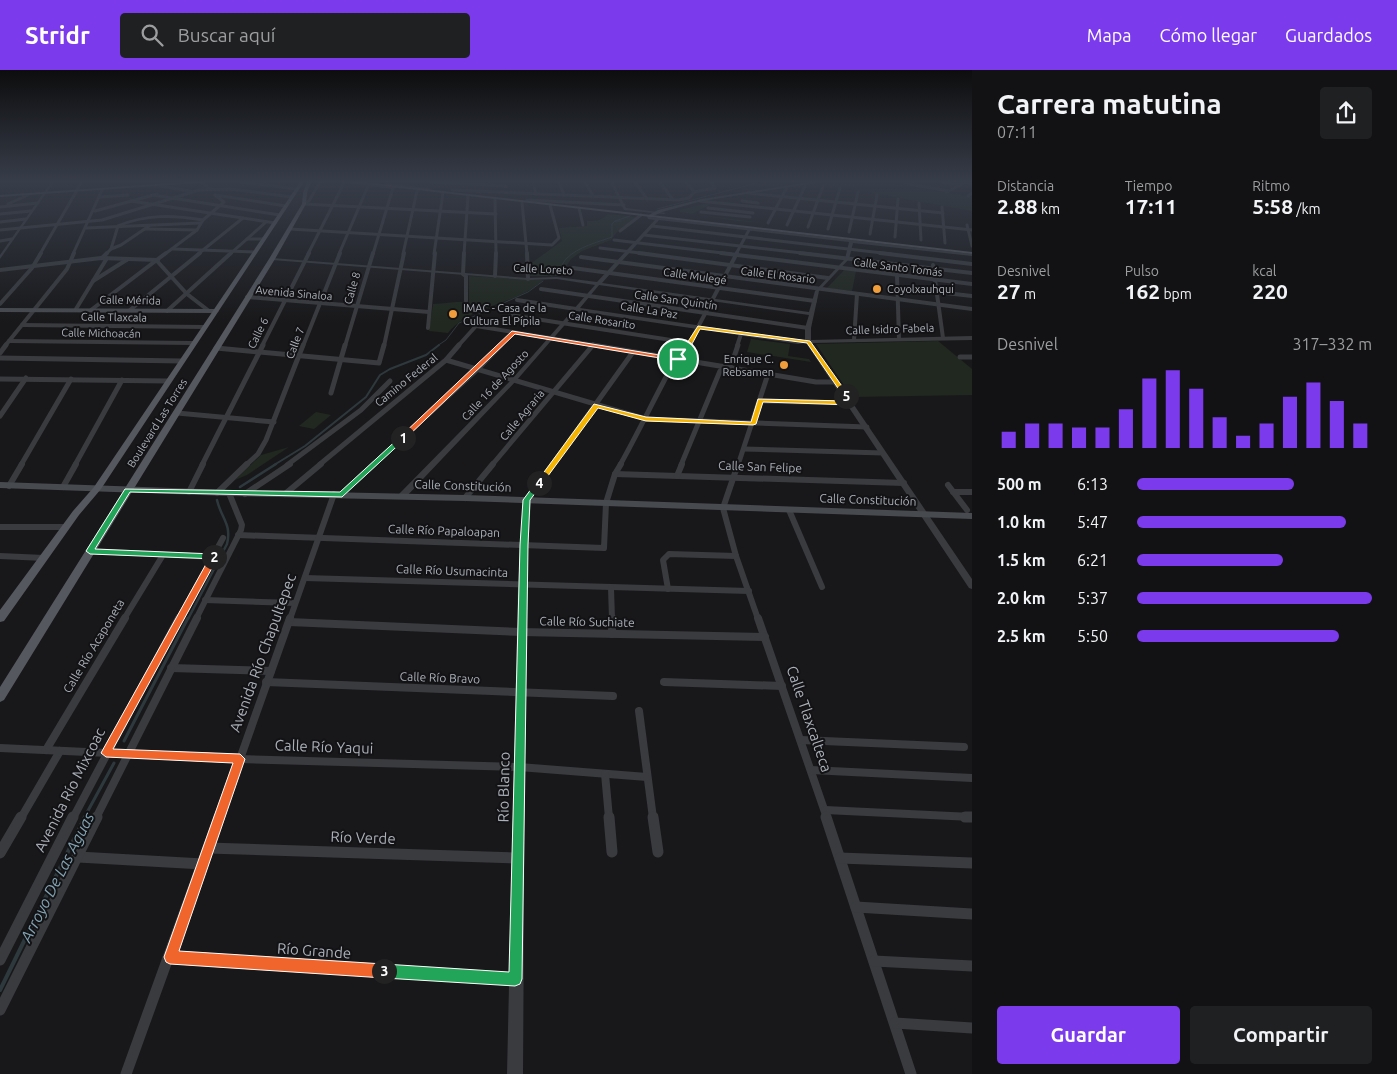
<!DOCTYPE html>
<html lang="es">
<meta charset="utf-8">
<style>
:root{--surface:#121214;--page:#1f2022;--text:#f1f3f6;--muted:#9c9ea0;--accent:#7c3aed}
body{margin:0;font-family:Ubuntu,sans-serif;background:var(--page);color:var(--text);height:100vh;display:flex;flex-direction:column;font-size:19px;white-space:nowrap}
*{box-sizing:border-box;margin:0}
p{font-size:16px;color:var(--muted)}
.icon{flex:none;width:28px;height:28px;fill:none;stroke:currentColor;stroke-width:2;stroke-linecap:round;stroke-linejoin:round}
.map{position:relative;flex:1;overflow:hidden}
.details{display:flex;flex-direction:column;background:var(--surface);width:425px}
.details>*{flex:none}
.pin{position:absolute;display:grid;place-items:center;width:42px;height:42px;color:#fff;margin:-21px;border:2px solid #fff;border-radius:50%;box-shadow:0 1px 5px #0007}
.km{position:absolute;width:25px;height:25px;margin:-12px;border-radius:50%;background:#222;color:#fff;font-size:14px;line-height:25px;text-align:center}
.round{display:grid;place-items:center;flex:none;width:52px;height:52px;border-radius:5px;background:var(--page)}
.head{display:flex;align-items:center;justify-content:space-between;height:85px;padding:0 25px}
h1{font-size:28px;font-weight:700;line-height:38px}
.metrics{display:grid;grid-template-columns:repeat(3,1fr);gap:8px;height:85px;padding:5px 25px}
.metrics div{display:grid;align-content:center}
.metrics b{font-size:21px;font-weight:700}
.metrics small{font-size:14px;font-weight:400}
.metrics p{font-size:14px}
.chart{height:140px;padding:10px 25px}
.chart p{display:flex;justify-content:space-between}
.chart svg{width:100%;height:90px;margin-top:5px;stroke:var(--accent);stroke-width:6}
.primary-button{display:flex;gap:10px;margin-top:auto;padding:10px 25px}
.primary-button a{flex:1;height:58px;border-radius:5px;background:var(--accent);color:#fff;font-size:20px;font-weight:700;line-height:58px;text-align:center}
.primary-button a+a{background:var(--page);color:var(--text)}
ul{padding:0 25px;list-style:none;font-size:16px}
li{display:grid;grid-template-columns:80px 60px 1fr;align-items:center;height:38px}
li i{height:12px;border-radius:6px;background:var(--accent)}
header{display:flex;align-items:center;gap:30px;box-sizing:border-box;height:70px;padding:0 25px;background:var(--accent);color:#fff}
header strong{font-size:24px}
nav{display:flex;gap:28px;margin-inline-start:auto;font-size:18px}
.search{width:350px;height:45px;background:var(--page);display:flex;align-items:center;gap:12px;box-sizing:border-box;padding:0 18px;border-radius:5px;color:var(--muted);font-size:19px}
main{display:flex;flex:1;min-height:0}
.map>svg:first-child{display:block}
.green{fill:#202820}
.lines{fill:none;stroke-linecap:round;stroke-linejoin:round}
.stream-far4{stroke:#2e393e;stroke-width:1}
.stream-far3{stroke:#2e393e;stroke-width:2}
.stream-far2{stroke:#2e393e;stroke-width:2.5}
.stream-far1{stroke:#2e393e;stroke-width:3}
.stream{stroke:#2e393e;stroke-width:4}
.minor-far5{stroke:#393b3f;stroke-width:3}
.minor-far4{stroke:#393b3f;stroke-width:4}
.minor-far3{stroke:#393b3f;stroke-width:5}
.minor-far2{stroke:#393b3f;stroke-width:6}
.minor-far1{stroke:#393b3f;stroke-width:8}
.minor{stroke:#393b3f;stroke-width:11}
.tertiary{fill:#393b3f;fill-rule:evenodd}
.secondary{fill:#474a4f;fill-rule:evenodd}
.primary{fill:#55585e;fill-rule:evenodd}
.split-1{fill:#f0652b;stroke:#fff}
.split-2{fill:#22a559;stroke:#fff}
.split-3{fill:#f0652b;stroke:#fff}
.split-4{fill:#22a559;stroke:#fff}
.split-5{fill:#f5b400;stroke:#fff}
.split-6{fill:#f5b400;stroke:#fff}
.poi-dot{fill:#f09e3b;stroke:#131315;stroke-width:2}
.labels{text-anchor:middle;stroke-width:4;stroke-linejoin:round;paint-order:stroke}
.far-street-label{font-size:11px;fill:#abb1ba;stroke:#131315}
.far-poi-label{font-size:11px;fill:#abb1ba;stroke:#131315;text-anchor:start}
.street-label{font-size:12px;fill:#abb1ba;stroke:#131315}
.near-street-label{font-size:15px;fill:#abb1ba;stroke:#131315}
.near-water-label{font-size:16px;font-style:italic;fill:#82a3b4;stroke:#131315}
</style>
<header>
<strong>Stridr</strong>
<div class="search"><svg class="icon" aria-label="search" viewBox="0 0 24 24"><circle cx="10" cy="10" r="6"/><path d="M15 15l6 6"/></svg>Buscar aquí</div>
<nav><a>Mapa</a><a>Cómo llegar</a><a>Guardados</a></nav>
</header>
<main>
<div class="map">
<svg width="972" height="1004" viewBox="0 0 972 1004">
<rect width="100%" height="100%" fill="#18181a"/>
<!-- green -->
<g class="green">
<polygon points="766,112 797,112 752,121 738,119"/>
<polygon points="829,112 883,112 972,127 972,141 822,114"/>
<polygon points="708,133 711,134 692,144 764,153 737,151 680,142 680,140"/>
<path d="M608 144 637 147 617 162 611 170 582 181 571 189 562 203 557 206H530V194L562 171 559 158 587 156V151C596 151 601 151 608 144Z"/>
<polygon points="844,200 856,201 852,221 827,218"/>
<path d="M469 206 543 210C517 235 472 234 448 263L429 261 433 234C446 234 456 231 469 232Z"/>
<polygon points="751,269 790,274 788,286 809,289 811,292 747,282"/>
<polygon points="938,271 972,299 972,325 852,327 816,274"/>
<polygon points="316,342 331,345 314,359 299,356"/>
<polygon points="289,377 247,405 235,410 261,385"/>
</g>
<g class="lines">
<!-- stream-far4 -->
<g class="stream-far4">
<polyline points="657,139 761,112"/>
<polyline points="615,151 630,146"/>
<path d="M552 206C563 199 560 195 567 188 578 177 598 172 612 167V154L615 151H621"/>
<polyline points="437,276 446,270 459,253 528,222 543,211"/>
</g>
<!-- stream-far3 -->
<polyline class="stream-far3" points="274,395 305,376 366,327 380,305 390,299 426,285 439,275"/>
<!-- stream-far2 -->
<g class="stream-far2">
<polyline points="240,417 276,394"/>
<path d="M188 549 227 474C232 454 221 448 217 430"/>
</g>
<!-- stream-far1 -->
<g class="stream-far1">
<polyline points="124,671 188,548"/>
<polyline points="84,748 114,693"/>
</g>
<!-- stream -->
<polyline class="stream" points="0,920 85,747"/>
<!-- minor-far5 -->
<g class="minor-far5">
<polyline points="241,112 297,119"/>
<polyline points="431,112 506,116"/>
<polyline points="533,112 536,124"/>
<polyline points="559,112 564,125"/>
<polyline points="585,112 593,126"/>
<polyline points="635,112 647,129"/>
<polyline points="660,112 673,130"/>
<polyline points="686,112 694,122"/>
<polyline points="942,112 959,115"/>
<polyline points="202,113 211,119"/>
<polyline points="908,114 949,121"/>
<polyline points="160,116 190,121"/>
<polyline points="77,120 81,112"/>
<polyline points="452,120 678,130 689,128 694,122"/>
<polyline points="694,122 715,118 711,112"/>
<polyline points="947,122 964,113"/>
<polyline points="748,123 943,143"/>
<polyline points="153,125 280,145"/>
<polyline points="215,125 286,136"/>
<polyline points="968,126 972,123"/>
<polyline points="100,127 128,125"/>
<polyline points="495,129 496,184"/>
<polyline points="527,130 624,135"/>
<polyline points="131,131 275,153"/>
<polyline points="700,131 972,160"/>
<polyline points="742,131 758,133"/>
<polyline points="522,132 527,184"/>
<polyline points="305,133 309,131 320,112"/>
<polyline points="919,133 921,170"/>
<polyline points="8,134 28,125"/>
<polyline points="304,134 496,144"/>
<polyline points="0,137 38,133"/>
<polyline points="942,137 945,173"/>
<polyline points="579,138 583,155"/>
<polyline points="708,138 753,143"/>
<polyline points="95,141 157,124"/>
<polyline points="701,142 750,147"/>
<polyline points="0,144 31,141"/>
<polyline points="0,152 26,149"/>
<polyline points="768,153 786,119"/>
<polyline points="787,155 805,116"/>
<polyline points="967,155 972,176"/>
<polyline points="652,156 891,184"/>
<polyline points="808,157 823,116"/>
<polyline points="86,158 200,153"/>
<polyline points="145,159 197,160"/>
<polyline points="290,159 552,175 559,168 550,135"/>
<polyline points="828,159 840,118"/>
<polyline points="0,160 102,150 199,120 230,119 292,127"/>
<polyline points="620,161 641,145"/>
<polyline points="849,162 858,122"/>
<polyline points="870,164 877,125"/>
<polyline points="644,165 811,184"/>
<polyline points="895,167 898,129"/>
<polyline points="247,169 264,169"/>
<polyline points="614,170 731,184"/>
<polyline points="0,171 12,169"/>
<polyline points="600,178 648,184"/>
<polyline points="111,179 121,175 149,156"/>
<polyline points="173,179 255,182"/>
<polyline points="40,184 76,122"/>
<polyline points="73,184 102,120"/>
<path d="M106 184 111 179 118 156C146 144 173 145 203 150"/>
<polyline points="165,184 197,160 203,150 224,132 215,125"/>
<polyline points="198,184 243,148"/>
<polyline points="230,184 266,152"/>
<polyline points="308,184 344,113"/>
<polyline points="339,184 368,116"/>
<polyline points="373,184 393,118"/>
<polyline points="403,184 417,121"/>
<polyline points="434,184 443,123"/>
<polyline points="464,184 468,126"/>
<polyline points="736,184 749,160"/>
</g>
<!-- minor-far4 -->
<g class="minor-far4">
<polyline points="464,183 463,204 466,206 466,231"/>
<polyline points="527,183 528,209"/>
<polyline points="639,183 828,208"/>
<polyline points="721,183 972,214"/>
<polyline points="800,183 972,203"/>
<polyline points="880,183 972,194"/>
<polyline points="581,187 972,239"/>
<polyline points="102,188 107,183"/>
<polyline points="157,191 187,224 209,241"/>
<polyline points="933,195 943,268"/>
<polyline points="573,198 815,231"/>
<polyline points="0,200 101,188 158,190"/>
<polyline points="897,205 899,269"/>
<polyline points="495,206 496,183"/>
<polyline points="93,211 128,189"/>
<polyline points="541,219 808,258"/>
<polyline points="937,222 972,226"/>
<polyline points="247,227 429,242"/>
<polyline points="517,230 576,239"/>
<polyline points="0,234 32,198 41,183"/>
<polyline points="76,239 107,188"/>
<polyline points="91,240 166,183"/>
<polyline points="130,240 200,183"/>
<polyline points="167,241 231,183"/>
<polyline points="510,245 690,273"/>
<polyline points="22,255 205,257"/>
<polyline points="428,258 435,183"/>
<polyline points="854,270 857,224"/>
<polyline points="9,271 193,273"/>
<polyline points="5,276 67,199 74,183"/>
<polyline points="262,276 309,183"/>
<polyline points="303,276 340,183"/>
<polyline points="345,276 373,183"/>
<polyline points="384,276 404,183"/>
<polyline points="458,276 476,256 600,276"/>
<polyline points="500,276 514,262"/>
<polyline points="592,276 593,275"/>
<polyline points="688,276 737,183"/>
<polyline points="737,276 741,264"/>
</g>
<!-- minor-far3 -->
<g class="minor-far3">
<polyline points="593,275 816,312 836,312"/>
<polyline points="216,278 379,293 384,275"/>
<polyline points="0,283 6,275"/>
<polyline points="960,287 972,287"/>
<polyline points="0,288 181,291"/>
<polyline points="446,290 646,349 867,357"/>
<polyline points="0,309 168,311"/>
<polyline points="331,323 345,275"/>
<polyline points="760,331 851,333"/>
<polyline points="177,343 274,352"/>
<polyline points="0,346 26,308"/>
<polyline points="744,379 883,383"/>
<polyline points="21,395 71,309"/>
<polyline points="75,395 122,310"/>
<polyline points="202,395 263,275"/>
<polyline points="246,395 258,384 266,370 303,275"/>
<polyline points="287,395 361,340 390,311"/>
<polyline points="319,395 446,290 459,275"/>
<polyline points="373,395 478,299 501,275"/>
<polyline points="492,395 593,275"/>
<polyline points="552,395 633,282"/>
<path d="M620 395C638 363 654 329 672 296 675 289 683 285 688 275"/>
<polyline points="681,395 720,301 732,293 738,275"/>
<polyline points="738,395 768,304"/>
</g>
<!-- minor-far2 -->
<g class="minor-far2">
<polyline points="738,394 723,438 736,486 758,549"/>
<polyline points="615,404 904,413"/>
<polyline points="677,406 682,394"/>
<polyline points="948,415 967,440"/>
<polyline points="9,416 22,394"/>
<polyline points="63,417 76,394"/>
<polyline points="189,422 203,394"/>
<polyline points="953,422 972,422"/>
<polyline points="217,423 247,394"/>
<polyline points="245,424 290,394"/>
<polyline points="285,424 321,394"/>
<polyline points="342,424 374,394"/>
<polyline points="465,428 493,394"/>
<polyline points="527,430 553,394"/>
<polyline points="789,440 822,517"/>
<polyline points="0,457 66,457"/>
<polyline points="238,465 604,478 606,433 615,404 621,394"/>
<polyline points="90,481 214,487"/>
<polyline points="0,486 44,488"/>
<polyline points="305,508 749,521"/>
<polyline points="611,518 612,549"/>
<polyline points="668,519 663,490 669,484 736,486"/>
<polyline points="205,530 295,533"/>
<polyline points="124,549 163,485"/>
<polyline points="179,549 223,468"/>
<polyline points="196,549 241,460 242,455 229,423"/>
<polyline points="290,549 334,424"/>
</g>
<!-- minor-far1 -->
<g class="minor-far1">
<polyline points="612,548 612,564"/>
<polyline points="758,548 827,748"/>
<polyline points="289,552 521,562 765,567"/>
<polyline points="171,598 271,601"/>
<polyline points="266,612 613,626"/>
<polyline points="664,612 782,616"/>
<polyline points="639,641 653,748"/>
<polyline points="801,670 964,677"/>
<polyline points="0,678 239,689 519,697 647,707"/>
<polyline points="46,680 125,548"/>
<polyline points="811,700 972,708"/>
<polyline points="605,704 609,748"/>
<polyline points="825,740 972,747"/>
<polyline points="21,748 60,681"/>
<polyline points="73,748 179,548"/>
<polyline points="96,748 197,548"/>
<polyline points="219,748 290,548"/>
</g>
<!-- minor -->
<g class="minor">
<polyline points="609,747 612,782"/>
<polyline points="653,747 658,782"/>
<polyline points="826,747 911,1004"/>
<polyline points="965,747 972,747"/>
<polyline points="208,778 517,788"/>
<polyline points="0,783 21,747"/>
<polyline points="78,787 203,794"/>
<polyline points="840,788 972,793"/>
<polyline points="856,837 972,844"/>
<polyline points="170,887 515,909"/>
<polyline points="0,890 73,747"/>
<polyline points="874,891 972,896"/>
<polyline points="0,940 97,747"/>
<polyline points="895,953 972,958"/>
<polyline points="126,1004 219,747"/>
</g>
<!-- tertiary -->
<g class="tertiary">
<polygon points="51,112 54,112 0,189 0,185"/>
<polygon points="338,112 352,112 395,118 393,119"/>
<polygon points="610,112 613,112 626,138 666,143 664,144 624,140"/>
<polygon points="961,112 972,113 972,115 962,113"/>
<polygon points="386,113 429,118 431,119 429,120 387,115"/>
<path d="M649 145 651 147 657 148 660 146 662 147 661 148 972 184V186L853 173 849 189 819 221 811 258V270L972 266V270L812 273 972 509V519L969 518 806 273 798 274 577 241 516 311 405 428H399L398 426 399 424 512 309 595 215 557 209 528 210 272 190 270 189 272 188 528 208 557 207 597 212 655 150 648 149 647 146ZM659 150 849 172 845 189 815 221 809 242 602 213ZM599 215 809 245 805 258V270H798L580 238Z"/>
<polygon points="524,428 527,428 531,430 526,515 523,1004 507,1004 518,515"/>
</g>
<!-- secondary -->
<g class="secondary">
<polygon points="810,112 823,112 702,131 662,142 651,147 647,146 658,140 702,129"/>
<polygon points="0,238 216,239 219,241 216,243 0,242"/>
<polygon points="0,412 229,420 465,425 972,443 972,449 465,431 229,426 0,418"/>
</g>
<!-- primary -->
<g class="primary">
<polygon points="186,112 212,112 0,127 0,125"/>
<polygon points="300,112 304,112 101,419 79,445 4,551 0,552 0,540 73,441 94,417"/>
<polygon points="307,112 311,112 307,123 306,134 275,189 4,630 0,632 0,617 269,189 302,134 303,123"/>
<polygon points="364,112 972,182 972,184 348,112"/>
</g>
</g>
<!-- sky -->
<linearGradient id="sky" x2="0" y2="1"><stop stop-color="#0d0d0e"/><stop offset="0.44" stop-color="#373d49"/><stop offset="1" stop-color="#373d49" stop-opacity="0"/></linearGradient>
<rect width="972" height="253" fill="url(#sky)"/>
<!-- split-1 -->
<polygon class="split-1" points="512,261 678,288 681,289 678,291 515,264 405,369 401,369 401,366"/>
<!-- split-2 -->
<polygon class="split-2" points="401,366 406,368 342,427 130,422 95,479 214,484 216,485 216,489 90,484 86,481 125,419 340,422"/>
<!-- split-3 -->
<polygon class="split-3" points="214,484 218,487 113,679 240,684 245,689 179,881 384,894 389,896 391,901 389,906 384,908 170,894 166,892 164,887 233,693 106,687 101,683 210,487"/>
<!-- split-4 -->
<polygon class="split-4" points="537,411 543,413 530,430 528,475 522,909 520,914 515,916 384,908 380,906 378,901 380,896 384,894 509,902 520,475 523,430"/>
<!-- split-5 -->
<polygon class="split-5" points="846,324 853,335 763,332 756,354 753,355 646,351 598,338 542,414 536,413 594,334 646,347 751,352 758,329 847,331 843,326"/>
<!-- split-6 -->
<polygon class="split-6" points="698,256 810,271 849,326 844,327 807,273 700,259 685,287 676,290"/>
<!-- markers -->
<g class="poi-dot">
<circle cx="877" cy="219" r="5"/>
<circle cx="453" cy="244" r="5"/>
<circle cx="784" cy="295" r="5"/>
</g>
<g class="labels">
<!-- far-street labels -->
<g class="far-street-label">
<text transform="translate(898 197) rotate(7)" y="4">Calle Santo Tomás</text>
<text transform="translate(543 199) rotate(3)" y="4">Calle Loreto</text>
<text transform="translate(778 205) rotate(7)" y="4">Calle El Rosario</text>
<text transform="translate(695 206) rotate(8)" y="4">Calle Mulegé</text>
<text transform="translate(352 218) rotate(-74)" y="4">Calle 8</text>
<text transform="translate(294 223) rotate(5)" y="4">Avenida Sinaloa</text>
<text transform="translate(130 230) rotate(1)" y="4">Calle Mérida</text>
<text transform="translate(676 230) rotate(8)" y="4">Calle San Quintín</text>
<text transform="translate(649 240) rotate(9)" y="4">Calle La Paz</text>
<text transform="translate(114 247) rotate(1)" y="4">Calle Tlaxcala</text>
<text transform="translate(602 250) rotate(9)" y="4">Calle Rosarito</text>
<text transform="translate(890 259) rotate(-2)" y="4">Calle Isidro Fabela</text>
<text transform="translate(101 263) rotate(1)" y="4">Calle Michoacán</text>
<text transform="translate(258 263) rotate(-64)" y="4">Calle 6</text>
<text transform="translate(295 273) rotate(-69)" y="4">Calle 7</text>
<text transform="translate(406 310) rotate(-39)" y="4">Camino Federal</text>
<text transform="translate(495 315) rotate(-47)" y="4">Calle 16 de Agosto</text>
<text transform="translate(522 345) rotate(-50)" y="4">Calle Agraria</text>
<text transform="translate(157 353) rotate(-58)" y="4">Boulevard Las Torres</text>
</g>
<!-- far-poi labels -->
<g class="far-poi-label">
<text x="887" y="223">Coyolxauhqui</text>
<text x="463" y="242">IMAC - Casa de la<tspan x="463" dy="13">Cultura El Pípila</tspan></text>
<text x="774" y="293" text-anchor="end">Enrique C.<tspan x="774" dy="13">Rebsamen</tspan></text>
</g>
<!-- street labels -->
<g class="street-label">
<text transform="translate(760 397) rotate(2)" y="4">Calle San Felipe</text>
<text transform="translate(463 416) rotate(2)" y="4">Calle Constitución</text>
<text transform="translate(868 430) rotate(2)" y="4">Calle Constitución</text>
<text transform="translate(444 461) rotate(2)" y="4">Calle Río Papaloapan</text>
<text transform="translate(452 501) rotate(2)" y="4">Calle Río Usumacinta</text>
<text transform="translate(587 552) rotate(1)" y="4">Calle Río Suchiate</text>
<text transform="translate(94 576) rotate(-59)" y="4">Calle Río Acaponeta</text>
<text transform="translate(440 608) rotate(2)" y="4">Calle Río Bravo</text>
</g>
<!-- near-street labels -->
<g class="near-street-label">
<text transform="translate(263 583) rotate(-70)" y="5">Avenida Río Chapultepec</text>
<text transform="translate(809 649) rotate(71)" y="5">Calle Tlaxcalteca</text>
<text transform="translate(324 677) rotate(2)" y="5">Calle Río Yaqui</text>
<text transform="translate(504 717) rotate(-89)" y="5">Río Blanco</text>
<text transform="translate(70 720) rotate(-63)" y="5">Avenida Río Mixcoac</text>
<text transform="translate(363 768) rotate(2)" y="5">Río Verde</text>
<text transform="translate(314 881) rotate(4)" y="5">Río Grande</text>
</g>
<!-- near-water labels -->
<g class="near-water-label">
<text transform="translate(57 807) rotate(-63)" y="6">Arroyo De Las Aguas</text>
</g>
</g>
</svg>
<div class="pin" style="left:678px;top:289px;background:#1e9e55"><svg class="icon" aria-label="arrive" viewBox="0 0 24 24"><path d="M6 21V4h12l-3 4 3 4H6"/></svg></div>
<b class="km" style="left:403px;top:368px">1</b>
<b class="km" style="left:214px;top:487px">2</b>
<b class="km" style="left:384px;top:901px">3</b>
<b class="km" style="left:539px;top:413px">4</b>
<b class="km" style="left:846px;top:326px">5</b>
</div>
<section class="details">
<div class="head"><div><h1>Carrera matutina</h1><p>07:11</p></div><a class="round"><svg class="icon" aria-label="share" viewBox="0 0 24 24"><path d="M12 15V3M7 8l5-5 5 5M5 13v7h14v-7"/></svg></a></div>
<div class="metrics">
<div><p>Distancia</p><b>2.88<small> km</small></b></div>
<div><p>Tiempo</p><b>17:11</b></div>
<div><p>Ritmo</p><b>5:58<small> /km</small></b></div>
</div>
<div class="metrics">
<div><p>Desnivel</p><b>27<small> m</small></b></div>
<div><p>Pulso</p><b>162<small> bpm</small></b></div>
<div><p>kcal</p><b>220</b></div>
</div>
<div class="chart"><p><span>Desnivel</span>317–332 m</p>
<svg viewBox="0 0 160 44" preserveAspectRatio="none"><path d="M5 44V36M15 44V32M25 44V32M35 44V34M45 44V34M55 44V25M65 44V10M75 44V6M85 44V15M95 44V29M105 44V38M115 44V32M125 44V19M135 44V12M145 44V21M155 44V32"/></svg>
</div>
<ul>
<li><b>500 m</b>6:13<i style="width:67%"></i></li>
<li><b>1.0 km</b>5:47<i style="width:89%"></i></li>
<li><b>1.5 km</b>6:21<i style="width:62%"></i></li>
<li><b>2.0 km</b>5:37<i style="width:100%"></i></li>
<li><b>2.5 km</b>5:50<i style="width:86%"></i></li>
</ul>
<div class="primary-button"><a>Guardar</a><a>Compartir</a></div>
</section>
</main>
